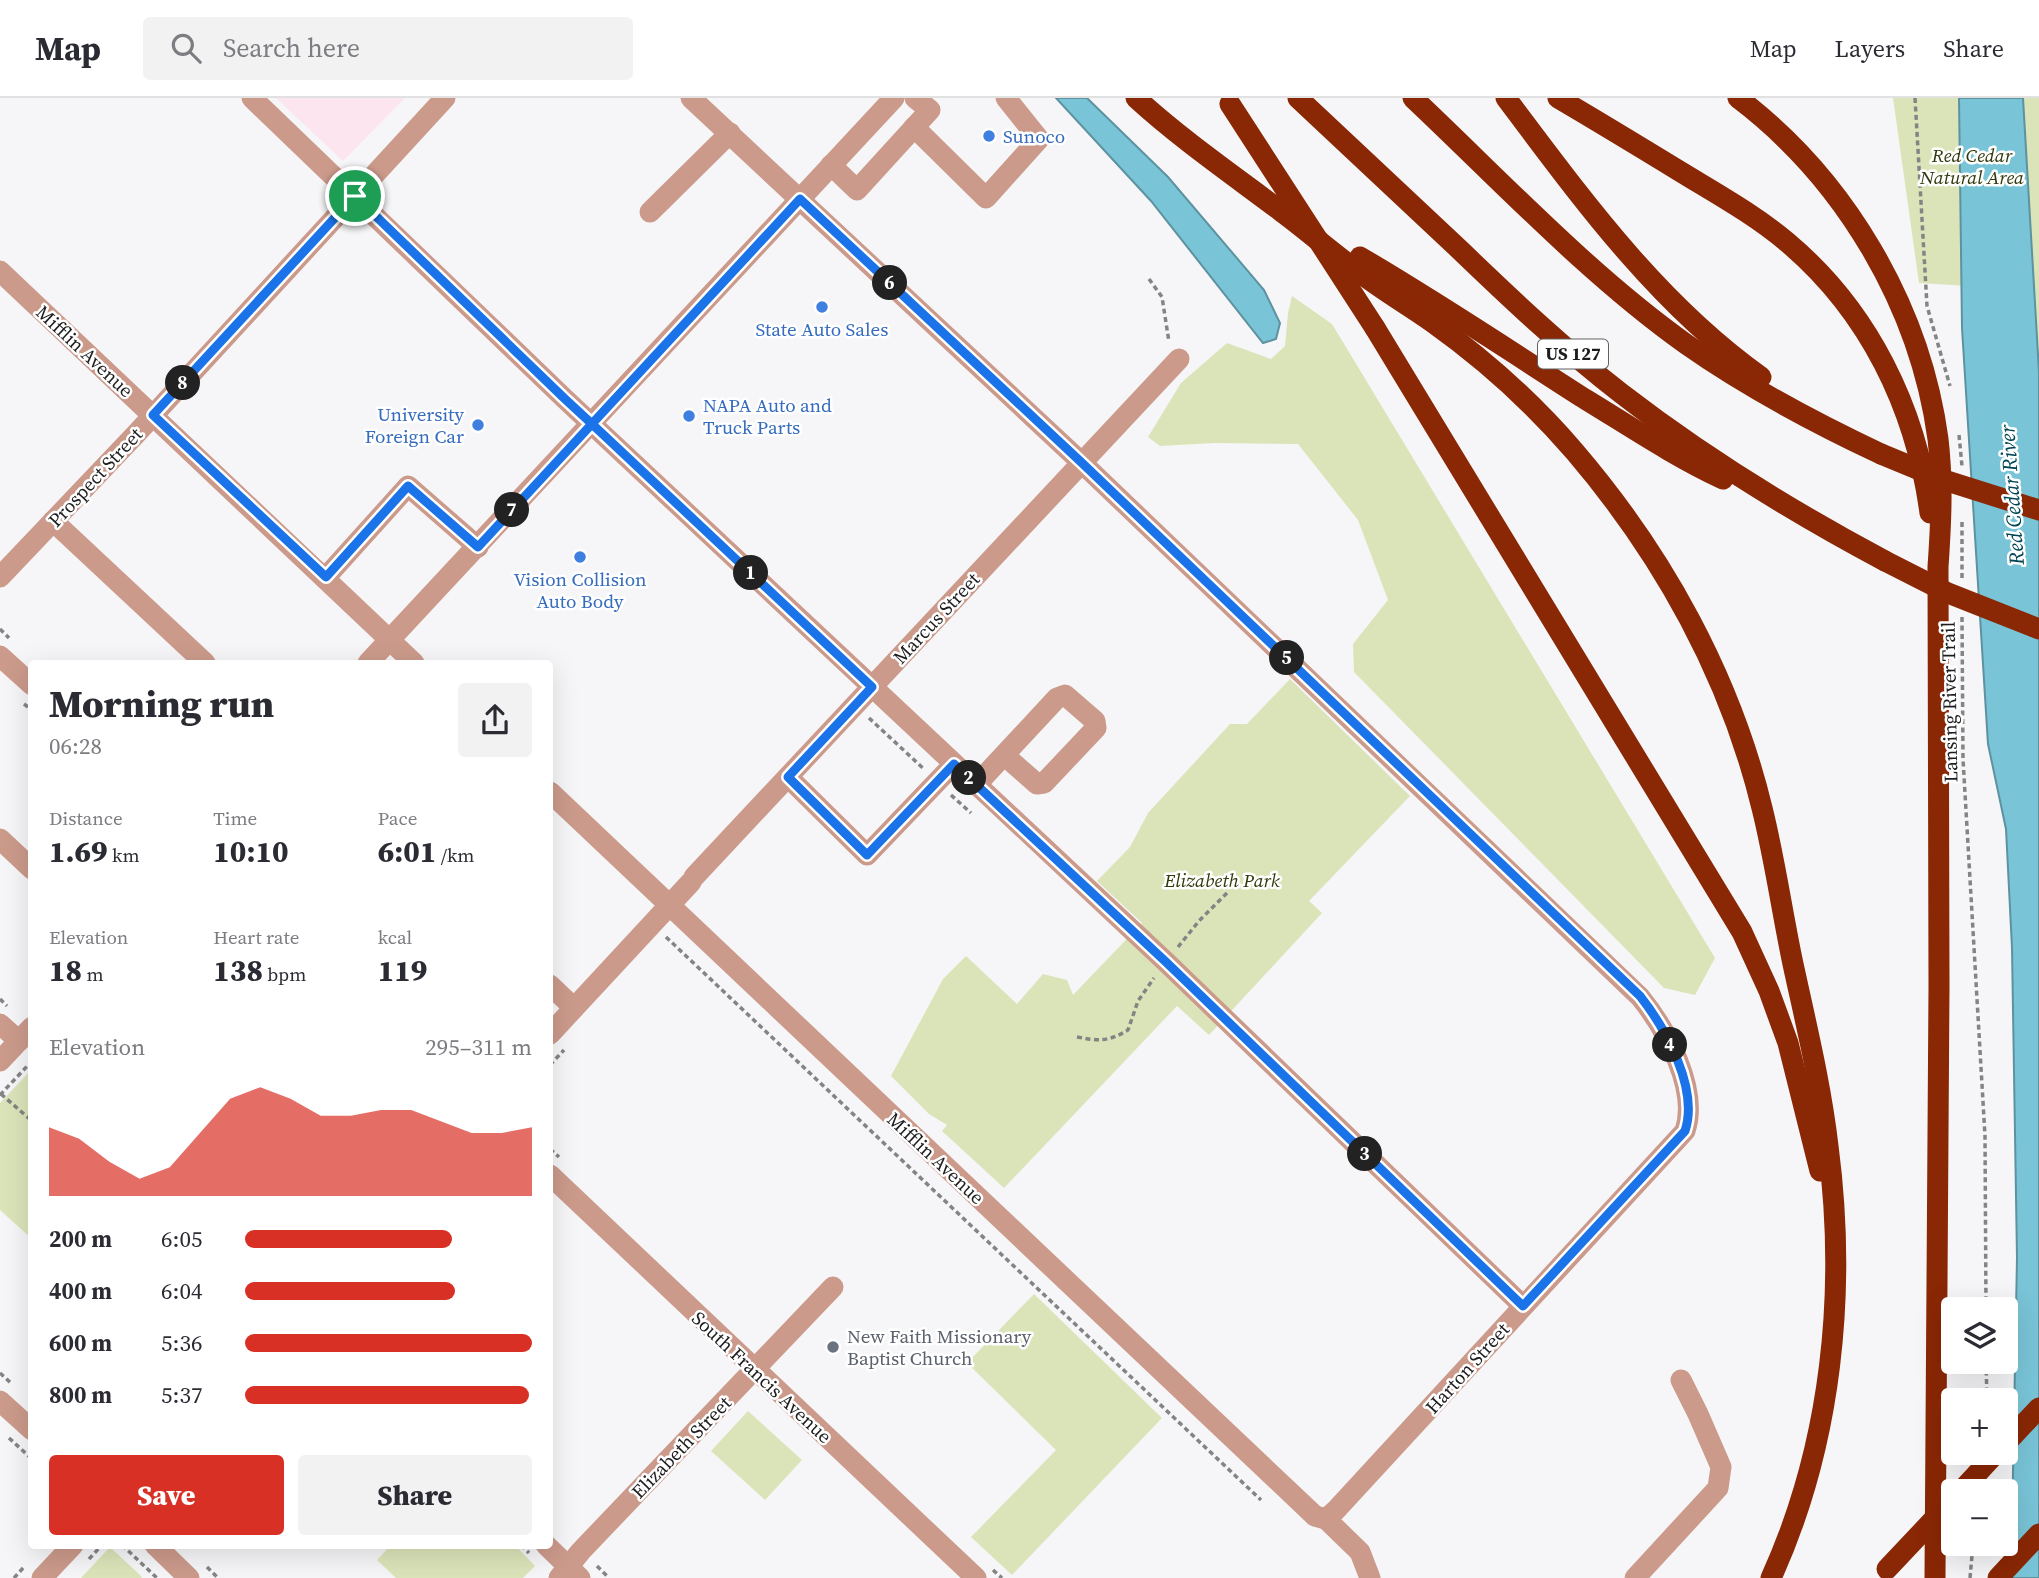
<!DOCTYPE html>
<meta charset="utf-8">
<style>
:root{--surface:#fff;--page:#f2f2f3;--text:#2b2b33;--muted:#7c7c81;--line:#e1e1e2;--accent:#d93025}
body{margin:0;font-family:"Source Serif 4",serif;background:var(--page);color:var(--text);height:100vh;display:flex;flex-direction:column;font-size:26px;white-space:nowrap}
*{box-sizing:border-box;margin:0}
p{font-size:23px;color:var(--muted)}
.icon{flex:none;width:38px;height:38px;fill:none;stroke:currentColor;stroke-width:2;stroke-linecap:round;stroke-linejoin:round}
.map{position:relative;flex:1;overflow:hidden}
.sheet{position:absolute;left:28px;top:562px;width:525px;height:889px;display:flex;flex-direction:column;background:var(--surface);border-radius:7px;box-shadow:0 7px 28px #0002}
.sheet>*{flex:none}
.controls{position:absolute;left:1941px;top:1199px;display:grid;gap:14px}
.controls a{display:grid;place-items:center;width:77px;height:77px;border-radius:7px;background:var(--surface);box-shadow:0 7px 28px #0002;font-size:35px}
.pin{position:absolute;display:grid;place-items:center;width:60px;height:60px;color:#fff;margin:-30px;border:4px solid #fff;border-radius:50%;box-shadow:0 2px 7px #0007}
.km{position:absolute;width:35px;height:35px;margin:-18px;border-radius:50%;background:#222;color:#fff;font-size:19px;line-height:35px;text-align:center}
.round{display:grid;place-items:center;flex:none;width:74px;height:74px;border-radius:7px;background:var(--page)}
.overview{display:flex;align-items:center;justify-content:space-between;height:119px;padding:0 21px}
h1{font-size:38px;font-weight:800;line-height:52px}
.metrics{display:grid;grid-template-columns:repeat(3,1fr);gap:10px;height:119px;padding:7px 21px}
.metrics div{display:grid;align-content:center}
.metrics b{font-size:30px;font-weight:800}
.metrics small{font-size:19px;font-weight:400}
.metrics p{font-size:19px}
.chart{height:196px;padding:14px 21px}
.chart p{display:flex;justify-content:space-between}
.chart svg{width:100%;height:126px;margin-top:7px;fill:var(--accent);opacity:.7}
.button{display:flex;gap:14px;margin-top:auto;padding:14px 21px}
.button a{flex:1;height:80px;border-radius:7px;background:var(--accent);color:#fff;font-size:28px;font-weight:800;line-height:80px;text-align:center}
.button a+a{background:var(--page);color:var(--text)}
ul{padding:0 21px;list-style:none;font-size:23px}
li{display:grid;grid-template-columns:112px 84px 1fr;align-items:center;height:52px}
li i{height:18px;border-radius:9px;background:var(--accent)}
header{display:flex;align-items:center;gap:42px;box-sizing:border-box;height:98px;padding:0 35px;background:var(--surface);border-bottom:2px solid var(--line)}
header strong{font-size:33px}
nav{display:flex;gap:38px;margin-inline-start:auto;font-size:24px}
.search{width:490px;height:63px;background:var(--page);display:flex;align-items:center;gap:18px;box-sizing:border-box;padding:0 24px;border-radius:7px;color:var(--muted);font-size:26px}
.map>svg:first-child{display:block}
.commercial{fill:#fde5f0}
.green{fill:#dbe4b9}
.water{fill:#79c4d7;stroke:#5d92a0;stroke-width:2}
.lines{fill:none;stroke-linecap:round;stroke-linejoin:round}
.path{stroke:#848485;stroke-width:3.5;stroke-dasharray:5 3.5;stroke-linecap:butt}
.minor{stroke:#cb9a8b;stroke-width:21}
.highway{stroke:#8a2704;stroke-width:21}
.highway-bridge{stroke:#8a2704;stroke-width:21}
.route-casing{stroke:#fff;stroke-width:14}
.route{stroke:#1a73e8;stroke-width:9}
.shop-dot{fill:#3f7fe0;stroke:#fff;stroke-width:2.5}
.worship-dot{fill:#6b7280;stroke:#fff;stroke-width:2.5}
.labels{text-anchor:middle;stroke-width:5;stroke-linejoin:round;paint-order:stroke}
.shield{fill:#fff;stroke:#616162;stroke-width:2}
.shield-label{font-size:18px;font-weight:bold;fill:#1d1d1e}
.shop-label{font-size:19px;fill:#366cbe;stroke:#fff;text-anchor:start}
.park-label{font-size:19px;font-style:italic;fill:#31380a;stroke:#fff}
.street-label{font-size:19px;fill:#1d1d1e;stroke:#fff}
.worship-label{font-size:19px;fill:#5b616d;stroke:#fff;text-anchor:start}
.water-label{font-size:21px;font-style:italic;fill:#004654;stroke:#fff}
</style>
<header>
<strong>Map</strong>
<div class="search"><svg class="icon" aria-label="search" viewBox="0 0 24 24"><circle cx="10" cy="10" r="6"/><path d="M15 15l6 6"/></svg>Search here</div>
<nav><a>Map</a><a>Layers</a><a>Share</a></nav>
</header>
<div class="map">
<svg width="2039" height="1480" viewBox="0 0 2039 1480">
<rect width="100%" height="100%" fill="#f6f6f8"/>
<!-- commercial -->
<polygon class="commercial" points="276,0 405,0 343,63"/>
<!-- green -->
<g class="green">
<polygon points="1893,0 2039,0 2039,346 2017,191 1919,185"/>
<polygon points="1292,198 1332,226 1715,860 1695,897 1664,890 1354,574 1353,546 1388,502 1358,422 1298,346 1214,345 1160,348 1148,339 1181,285 1227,245 1271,261 1285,248 1288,215"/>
<polygon points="1290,581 1410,698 1309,803 1322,815 1209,937 1177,908 1004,1090 942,1033 947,1027 929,1016 891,978 943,881 966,858 1017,906 1043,876 1067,882 1073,897 1142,825 1097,783 1130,749 1148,715 1230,626 1247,626"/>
<polygon points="31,972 31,1140 0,1112 0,1005"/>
<polygon points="1034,1196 1162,1320 1012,1477 971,1439 1056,1352 967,1265"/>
<polygon points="748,1313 802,1362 765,1402 711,1353"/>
<polygon points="391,1447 515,1447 535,1468 523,1480 396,1480 377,1462"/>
<polygon points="110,1449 142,1479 141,1480 81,1480"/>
</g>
<!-- water -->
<g class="water">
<polygon points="1056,0 1087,0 1168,79 1264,192 1280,225 1276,241 1263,245 1151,103"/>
<polygon points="1959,0 2023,0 2039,274 2039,1480 2011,1480 2017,1160 2012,850 2006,731 1988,646 1962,230"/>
</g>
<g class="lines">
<!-- path -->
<g class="path">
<polyline points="1915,0 1927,208 1950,288"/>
<polyline points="1149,181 1162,199 1169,244"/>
<polyline points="1959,337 1962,368"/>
<polyline points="1962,424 1962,480"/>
<polyline points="1962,519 1963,661 1985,1038 1986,1211"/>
<polyline points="0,531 9,540"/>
<polyline points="24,606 32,612"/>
<polyline points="869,620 925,672"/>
<polyline points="951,697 971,715"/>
<polyline points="666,839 1261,1402"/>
<polyline points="1178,849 1199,823 1229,793"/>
<polyline points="0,901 7,908"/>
<path d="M1077 939C1099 943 1108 944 1128 932L1138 903 1154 880"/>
<polyline points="550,967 564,952"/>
<polyline points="1,996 32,1023"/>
<polyline points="0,997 32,963"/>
<polyline points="550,1051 559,1059"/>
<polyline points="1986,1264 1987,1302"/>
<polyline points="0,1275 12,1286"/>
<polyline points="9,1340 32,1361"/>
<polyline points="122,1447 157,1480"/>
<polyline points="521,1447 529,1455"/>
<polyline points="89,1461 102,1447"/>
<polyline points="597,1468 609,1480"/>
<polyline points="207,1469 218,1480"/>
<polyline points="993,1472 1002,1480"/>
<polyline points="14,1480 24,1469"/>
<polyline points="1970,1480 1973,1446"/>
</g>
<!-- minor -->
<g class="minor">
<polyline points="252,0 565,301 1166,864 1523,1208"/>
<path d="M691 0 1081 364 1640 899C1666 931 1699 991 1685 1033L1336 1412 1326 1421"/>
<polyline points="914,29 986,100 1039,41 1006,0"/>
<polyline points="831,67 857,92 930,12 915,0"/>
<polyline points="650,114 730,35"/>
<polyline points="0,173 414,565"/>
<polyline points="53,423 205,565"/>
<polyline points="0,479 136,336 445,0"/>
<polyline points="326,479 408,388 478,449"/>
<polyline points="0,558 32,587"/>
<polyline points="368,565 894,0"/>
<polyline points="788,679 867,757 954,666"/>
<polyline points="976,687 1057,600 1065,597 1095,623 1096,630 1044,685 1037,686 1004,657"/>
<polyline points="550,694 1315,1418 1326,1421"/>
<polyline points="0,741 32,771"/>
<polyline points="694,779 1179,261"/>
<polyline points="550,887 574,910"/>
<polyline points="0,926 19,943"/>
<polyline points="550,936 691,784"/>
<polyline points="0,963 32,929"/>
<polyline points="550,1077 976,1480"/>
<polyline points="0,1303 32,1332"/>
<polyline points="1326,1421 1360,1454 1370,1480"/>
<polyline points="155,1447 189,1480"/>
<polyline points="546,1447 580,1480"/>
<polyline points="42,1480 73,1447"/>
<polyline points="559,1480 581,1453 833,1189"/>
<polyline points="1635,1480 1718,1390 1721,1369 1698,1316 1681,1282"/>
</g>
<!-- highway -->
<g class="highway">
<path d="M1136 0C1182 42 1233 77 1282 114 1308 133 1332 155 1359 174 1382 192 1408 207 1432 224 1484 261 1533 305 1575 354 1663 457 1730 578 1762 710 1775 762 1782 814 1793 866 1806 926 1821 987 1828 1048 1847 1193 1832 1346 1771 1480"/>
<path d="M1298 0C1352 51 1406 102 1460 152 1512 202 1565 252 1622 296 1705 360 1793 414 1885 463"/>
<path d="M1413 0C1500 82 1589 177 1686 246 1747 289 1813 324 1881 356"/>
<path d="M1506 0C1582 101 1657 205 1761 279"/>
<path d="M1558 0C1599 24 1640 49 1681 74 1717 96 1755 117 1787 144 1869 213 1916 310 1930 415"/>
<path d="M1738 0C1845 81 1920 208 1938 341 1943 384 1941 426 1938 469L1939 888 1935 1480"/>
<path d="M1360 159C1437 204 1510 253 1585 301 1631 329 1674 358 1723 381"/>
<polyline points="1375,230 1742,834 1769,893 1788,945 1820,1073"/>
<polyline points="2006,1345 2039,1310"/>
<polyline points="1998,1480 2039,1436"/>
</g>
<!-- highway-bridge -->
<g class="highway-bridge">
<polyline points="1230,6 1375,230"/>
<polyline points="1881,356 1944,382 2039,412"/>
<polyline points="1885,463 1948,495 2039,531"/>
<polyline points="1961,1393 1997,1354"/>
<polyline points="1887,1471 1953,1401"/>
</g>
</g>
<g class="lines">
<!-- route casing -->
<g class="route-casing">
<path id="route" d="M355 98 565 301 592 326 872 589 788 679 867 757 954 666 1166 864 1523 1208 1685 1033C1699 991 1666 931 1640 898L1081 364 800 101 478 449 408 388 326 479 153 317 355 98"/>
</g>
<!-- route -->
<use href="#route" class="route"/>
</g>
<!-- markers -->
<g class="shop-dot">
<circle cx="989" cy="38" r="7"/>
<circle cx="822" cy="209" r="7"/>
<circle cx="689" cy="318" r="7"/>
<circle cx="478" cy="327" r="7"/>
<circle cx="580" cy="459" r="7"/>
</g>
<circle class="worship-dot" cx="833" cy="1249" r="7"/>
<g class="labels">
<!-- shield labels -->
<rect class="shield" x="1538" y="241.5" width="70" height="29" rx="5"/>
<g class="shield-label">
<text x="1573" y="262">US 127</text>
</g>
<!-- shop labels -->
<g class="shop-label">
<text x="1003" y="45">Sunoco</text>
<text x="822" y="238" text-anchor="middle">State Auto Sales</text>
<text x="703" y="314">NAPA Auto and<tspan x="703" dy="22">Truck Parts</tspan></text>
<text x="464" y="323" text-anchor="end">University<tspan x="464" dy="22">Foreign Car</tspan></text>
<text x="580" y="488" text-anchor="middle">Vision Collision<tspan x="580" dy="22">Auto Body</tspan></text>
</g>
<!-- park labels -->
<g class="park-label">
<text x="1972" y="64">Red Cedar<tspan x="1972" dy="22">Natural Area</tspan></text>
<text x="1222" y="789">Elizabeth Park</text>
</g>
<!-- street labels -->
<g class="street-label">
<text transform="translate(85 253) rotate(43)" y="7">Mifflin Avenue</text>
<text transform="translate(95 379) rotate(-47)" y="7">Prospect Street</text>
<text transform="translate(936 520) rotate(-47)" y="7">Marcus Street</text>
<text transform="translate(1949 604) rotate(-91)" y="7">Lansing River Trail</text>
<text transform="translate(936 1060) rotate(43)" y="7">Mifflin Avenue</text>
<text transform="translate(1467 1270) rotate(-48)" y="7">Harton Street</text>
<text transform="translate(762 1279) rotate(43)" y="7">South Francis Avenue</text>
<text transform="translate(681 1349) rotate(-46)" y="7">Elizabeth Street</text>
</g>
<!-- worship labels -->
<g class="worship-label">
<text x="847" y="1245">New Faith Missionary<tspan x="847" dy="22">Baptist Church</tspan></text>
</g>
<!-- water labels -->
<g class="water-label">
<text transform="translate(2012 397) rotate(-94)" y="7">Red Cedar River</text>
</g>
</g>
</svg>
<div class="controls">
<a><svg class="icon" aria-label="layers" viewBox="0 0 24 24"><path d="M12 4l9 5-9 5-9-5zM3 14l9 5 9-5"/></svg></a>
<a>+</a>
<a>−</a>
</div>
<div class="pin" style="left:355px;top:98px;background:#1e9e55"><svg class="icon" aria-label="arrive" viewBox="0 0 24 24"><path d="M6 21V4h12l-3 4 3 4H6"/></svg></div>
<b class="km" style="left:751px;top:475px">1</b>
<b class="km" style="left:969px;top:680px">2</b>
<b class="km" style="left:1365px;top:1056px">3</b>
<b class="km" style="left:1670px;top:947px">4</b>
<b class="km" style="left:1287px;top:560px">5</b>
<b class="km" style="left:890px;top:185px">6</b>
<b class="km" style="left:512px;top:412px">7</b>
<b class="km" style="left:183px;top:285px">8</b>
<section class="sheet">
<div class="overview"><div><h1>Morning run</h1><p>06:28</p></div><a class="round"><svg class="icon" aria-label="share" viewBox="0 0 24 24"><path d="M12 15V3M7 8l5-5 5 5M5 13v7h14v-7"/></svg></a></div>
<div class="metrics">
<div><p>Distance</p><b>1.69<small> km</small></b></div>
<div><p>Time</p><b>10:10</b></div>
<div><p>Pace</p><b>6:01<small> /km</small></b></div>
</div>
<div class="metrics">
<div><p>Elevation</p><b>18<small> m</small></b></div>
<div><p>Heart rate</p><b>138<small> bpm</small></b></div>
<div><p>kcal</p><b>119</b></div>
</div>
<div class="chart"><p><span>Elevation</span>295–311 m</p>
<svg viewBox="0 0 160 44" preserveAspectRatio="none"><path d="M0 44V20L10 24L20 32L30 38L40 34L50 22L60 10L70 6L80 10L90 16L100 16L110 14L120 14L130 18L140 22L150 22L160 20V44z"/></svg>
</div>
<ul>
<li><b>200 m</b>6:05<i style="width:72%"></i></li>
<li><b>400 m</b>6:04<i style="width:73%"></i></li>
<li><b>600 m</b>5:36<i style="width:100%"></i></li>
<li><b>800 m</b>5:37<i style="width:99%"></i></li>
</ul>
<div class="button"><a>Save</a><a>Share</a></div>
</section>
</div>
